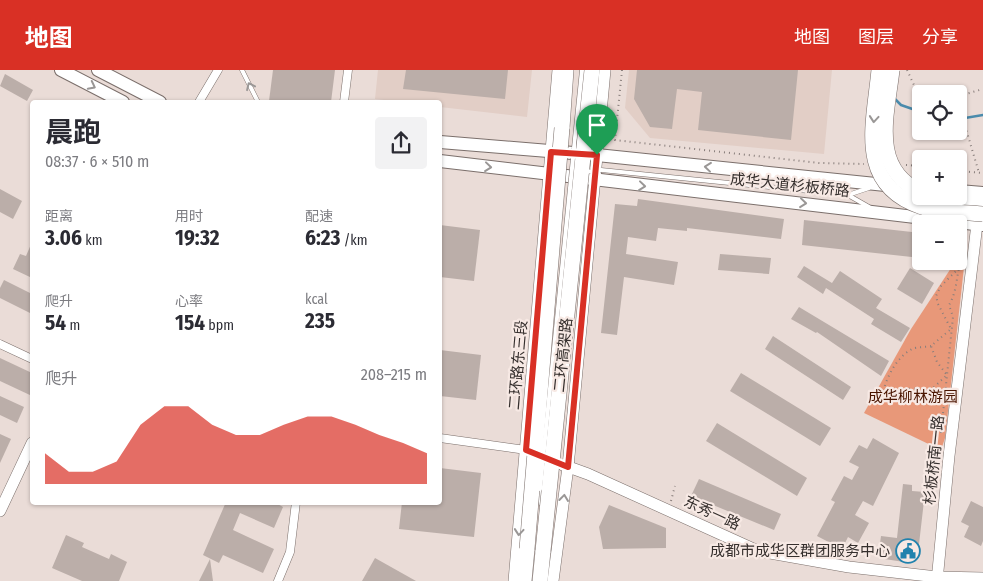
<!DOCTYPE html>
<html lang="zh">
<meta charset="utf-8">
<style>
:root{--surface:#fff;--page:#f2f2f3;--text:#2b2b33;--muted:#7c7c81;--accent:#d93025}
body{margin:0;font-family:"Fira Sans Condensed","Noto Sans SC",sans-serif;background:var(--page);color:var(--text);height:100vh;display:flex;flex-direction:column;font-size:19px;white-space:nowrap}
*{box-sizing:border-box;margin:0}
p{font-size:16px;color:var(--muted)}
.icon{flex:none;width:28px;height:28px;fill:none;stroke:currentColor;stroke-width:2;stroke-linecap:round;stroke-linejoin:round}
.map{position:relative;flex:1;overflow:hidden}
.drawer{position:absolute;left:30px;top:30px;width:412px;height:405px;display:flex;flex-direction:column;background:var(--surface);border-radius:5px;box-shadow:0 1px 4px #0004}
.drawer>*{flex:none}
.controls{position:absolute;left:912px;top:15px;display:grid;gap:10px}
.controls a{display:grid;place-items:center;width:55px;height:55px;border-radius:5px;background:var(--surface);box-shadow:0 1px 4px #0004;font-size:25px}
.pin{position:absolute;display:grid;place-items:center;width:42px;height:42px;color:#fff;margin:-51px -21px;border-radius:50% 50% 50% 0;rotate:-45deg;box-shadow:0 0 5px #0007}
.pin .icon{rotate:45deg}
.round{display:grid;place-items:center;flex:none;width:52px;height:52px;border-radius:5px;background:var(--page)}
.headline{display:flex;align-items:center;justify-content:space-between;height:85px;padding:0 15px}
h1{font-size:28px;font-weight:700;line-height:38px}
.figures{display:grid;grid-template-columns:repeat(3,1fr);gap:8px;height:85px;padding:5px 15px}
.figures div{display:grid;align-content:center}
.figures b{font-size:21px;font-weight:700}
.figures small{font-size:14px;font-weight:400}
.figures p{font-size:14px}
.chart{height:140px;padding:10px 15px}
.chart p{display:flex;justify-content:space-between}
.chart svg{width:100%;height:90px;margin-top:5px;fill:var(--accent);opacity:.7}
header{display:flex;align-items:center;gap:30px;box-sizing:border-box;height:70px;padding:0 25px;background:var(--accent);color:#fff}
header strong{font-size:24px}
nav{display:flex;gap:28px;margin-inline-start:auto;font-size:18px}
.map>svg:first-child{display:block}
.built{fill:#e2cec6}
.green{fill:#e89879}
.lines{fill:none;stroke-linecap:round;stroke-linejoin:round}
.stream{stroke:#4a8bac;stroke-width:2.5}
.building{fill:#bbaea9}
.lane-casing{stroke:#7b6f6b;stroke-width:5}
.street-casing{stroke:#7b6f6b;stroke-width:9}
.secondary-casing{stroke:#7b6f6b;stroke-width:12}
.primary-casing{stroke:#7b6f6b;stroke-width:14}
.highway-casing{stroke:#7b6f6b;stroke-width:16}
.path{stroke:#887e7b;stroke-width:2;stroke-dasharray:1 4;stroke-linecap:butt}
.lane{stroke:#fff;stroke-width:4}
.street{stroke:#fff;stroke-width:8}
.secondary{stroke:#fff;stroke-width:11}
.primary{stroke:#fff;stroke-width:12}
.highway{stroke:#fff;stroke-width:15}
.lane-bridge-casing{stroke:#7b6f6b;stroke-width:5;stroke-linecap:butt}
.highway-bridge-casing{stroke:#7b6f6b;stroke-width:16;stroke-linecap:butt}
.lane-bridge{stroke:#fff;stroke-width:4}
.highway-bridge{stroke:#fff;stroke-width:15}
.oneway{stroke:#9a9796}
.route-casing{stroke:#fff;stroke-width:10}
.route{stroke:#d93025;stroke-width:6}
.labels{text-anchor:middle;stroke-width:4.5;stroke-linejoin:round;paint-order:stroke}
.street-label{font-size:15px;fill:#352f2d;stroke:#f7e9e4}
.park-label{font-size:15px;fill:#4a1500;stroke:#f7e9e4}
.poi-label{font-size:15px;fill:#352f2d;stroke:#f7e9e4;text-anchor:end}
</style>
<header>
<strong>地图</strong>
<nav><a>地图</a><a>图层</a><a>分享</a></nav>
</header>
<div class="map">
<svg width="983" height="511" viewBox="0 0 983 511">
<rect width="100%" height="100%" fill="#eadcd7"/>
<!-- built -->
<g class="built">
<polygon points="378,0 532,0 527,47 440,37 440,32 402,32 375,29"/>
<polygon points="629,0 832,0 824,84 650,68 625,38"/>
</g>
<!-- green -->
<polygon class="green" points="953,195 964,197 945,368 941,380 864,343 911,259"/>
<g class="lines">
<!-- stream -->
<g class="stream">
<polyline points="893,27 901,35 921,42"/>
<polyline points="959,49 983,45"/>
</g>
</g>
<!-- building -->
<g class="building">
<polygon points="273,0 335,0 331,32 269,31"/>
<polygon points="406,0 508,0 505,29 403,19"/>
<polygon points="637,0 798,0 791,70 698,60 702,22 677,19 672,59 650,57 634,29"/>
<polygon points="5,4 33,20 27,31 0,16"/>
<polygon points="0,119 22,131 13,149 0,142"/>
<polygon points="638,129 784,149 781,169 687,158 687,161 658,158 656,171 628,167 626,184 678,192 674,215 624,207 617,265 601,263 615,134 637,136"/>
<polygon points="804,150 921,163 921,188 802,175"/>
<polygon points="440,155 480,160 474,211 440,207"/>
<polygon points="32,172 32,208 13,199 20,184 26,186"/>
<polygon points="720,184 771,188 769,204 718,200"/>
<polygon points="804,196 832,213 840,201 882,229 876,238 910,258 901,272 871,254 874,249 826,218 823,224 797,207"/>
<polygon points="910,198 934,213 922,234 897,219"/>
<polygon points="4,210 32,224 32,244 0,228 0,218"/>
<polygon points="799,237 889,291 881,306 817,262 816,263 791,249"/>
<polygon points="773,266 851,317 843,330 765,279"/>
<polygon points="440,280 481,285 476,330 440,326"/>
<polygon points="0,288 32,303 32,326 0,311"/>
<polygon points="741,303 831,358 820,376 730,321"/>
<polygon points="0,326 24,337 17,353 0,345"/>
<polygon points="717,353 807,408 797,426 706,371"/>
<polygon points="0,364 11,369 0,393"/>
<polygon points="873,368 899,383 873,436 863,431 855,445 869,453 858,473 848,467 842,479 817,466 835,432 831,430 844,406 852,410 859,397 849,392 859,375 867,379"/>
<polygon points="440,398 481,403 474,467 399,459 402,432 440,432"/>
<polygon points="699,409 781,444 774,460 691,426"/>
<polygon points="903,414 912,415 912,421 925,422 918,483 904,492 878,488 881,466 897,468"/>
<polygon points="971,431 983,437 983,471 981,476 964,467 969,456 961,452"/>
<polygon points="226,432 274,432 283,437 274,458 240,443 233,460 274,479 263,503 223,485 219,493 203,485"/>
<polygon points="609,435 666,458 666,478 603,479 599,457"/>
<polygon points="66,465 84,473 82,477 109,489 111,484 127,492 119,511 82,511 52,498"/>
<polygon points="375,488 416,511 362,511"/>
<polygon points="210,489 213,511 199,511"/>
</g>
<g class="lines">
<!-- lane casing -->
<g class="lane-casing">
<g id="lane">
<polyline points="242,0 258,32"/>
<polyline points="574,78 582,0"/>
<polyline points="601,100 848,125 869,137"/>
<polyline points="848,125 869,118"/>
<polyline points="540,419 541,434"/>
</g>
</g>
<!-- street casing -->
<g class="street-casing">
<g id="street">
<polyline points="199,32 218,0"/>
<polyline points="344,32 348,0"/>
<polyline points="0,274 32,289"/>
<polyline points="440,368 526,380"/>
<polyline points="278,511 290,482 296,432"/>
</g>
</g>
<!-- secondary casing -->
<g class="secondary-casing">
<g id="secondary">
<polyline points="563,395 588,404 758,481 849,497 937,507 983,508"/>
<polyline points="0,441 32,373"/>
<polyline points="514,511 558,0"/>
<polyline points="553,511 568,397 605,0"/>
<polyline points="937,511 949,386 977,154"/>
</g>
</g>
<!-- primary casing -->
<g class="primary-casing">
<g id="primary">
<polyline points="61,0 123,32"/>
<polyline points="98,0 160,32"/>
<polyline points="440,72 597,85 895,116"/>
<polyline points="440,91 983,155"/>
<polyline points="959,121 983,123"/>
</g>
</g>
<!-- highway casing -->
<g class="highway-casing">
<g id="highway">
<polyline points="586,57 592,0"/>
<polyline points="562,58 566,0"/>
<polyline points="932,126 983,133"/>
<polyline points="524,511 527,479"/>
<polyline points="540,511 543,481"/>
</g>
</g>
<!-- path -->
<g class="path">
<polyline points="622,0 615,70 819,93 864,94"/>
<polyline points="907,0 914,15 933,24"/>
<polyline points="959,26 983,19"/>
<polyline points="963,26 966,59 979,103"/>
<polyline points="906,95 921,96"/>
<polyline points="959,101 983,103"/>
<path d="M931 276C926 277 916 277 912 279 897 287 887 306 883 322L888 328H896L905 319 933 318 947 305 937 292 931 276 951 259 938 234 936 226 941 216 958 199"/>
<path d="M941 363 953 247 949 235C958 220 956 203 962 187"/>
<polyline points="671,431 675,416"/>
</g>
<!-- lane -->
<use href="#lane" class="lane"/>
<!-- street -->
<use href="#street" class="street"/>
<!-- secondary -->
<use href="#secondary" class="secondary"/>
<!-- primary -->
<use href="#primary" class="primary"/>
<!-- highway -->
<use href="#highway" class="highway"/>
<!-- lane-bridge casing -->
<g class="lane-bridge-casing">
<g id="lane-bridge">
<polyline points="586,102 601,100"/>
<polyline points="540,419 574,78"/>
</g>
</g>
<!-- highway-bridge casing -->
<g class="highway-bridge-casing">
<g id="highway-bridge">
<path d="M879 0C874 54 855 115 922 137 941 143 963 142 983 144"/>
<path d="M892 0C887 45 870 99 921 122"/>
<polyline points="527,479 562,58"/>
<polyline points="543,481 586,57"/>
</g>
</g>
<!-- lane-bridge -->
<use href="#lane-bridge" class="lane-bridge"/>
<!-- highway-bridge -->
<use href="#highway-bridge" class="highway-bridge"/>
</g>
<!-- one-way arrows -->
<defs><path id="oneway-chevron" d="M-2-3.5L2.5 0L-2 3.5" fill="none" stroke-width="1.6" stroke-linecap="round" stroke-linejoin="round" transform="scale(1.25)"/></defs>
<g class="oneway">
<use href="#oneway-chevron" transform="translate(92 16) rotate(27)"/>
<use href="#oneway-chevron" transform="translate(250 16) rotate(-115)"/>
<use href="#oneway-chevron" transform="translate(874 49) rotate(95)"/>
<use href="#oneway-chevron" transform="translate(488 97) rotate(6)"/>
<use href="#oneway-chevron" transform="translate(708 97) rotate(-174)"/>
<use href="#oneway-chevron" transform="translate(642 116) rotate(6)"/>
<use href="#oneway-chevron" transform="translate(803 133) rotate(6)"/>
<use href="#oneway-chevron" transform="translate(564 428) rotate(-83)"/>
<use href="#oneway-chevron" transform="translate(519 462) rotate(95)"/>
</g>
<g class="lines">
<!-- route casing -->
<g class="route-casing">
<polygon id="route" points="551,82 597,85 568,397 526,380"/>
</g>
<!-- route -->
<use href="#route" class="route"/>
</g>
<!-- icons -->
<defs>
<g id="civic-ring" transform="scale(1.25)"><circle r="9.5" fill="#f7e9e4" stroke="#2082ad" stroke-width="1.5"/><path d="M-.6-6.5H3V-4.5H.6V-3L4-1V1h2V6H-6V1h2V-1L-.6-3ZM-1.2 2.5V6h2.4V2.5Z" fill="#2082ad"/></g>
</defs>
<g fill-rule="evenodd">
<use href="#civic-ring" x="908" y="481"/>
</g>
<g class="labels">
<!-- street labels -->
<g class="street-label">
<text transform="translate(790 115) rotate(6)" y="5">成华大道杉板桥路</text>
<text transform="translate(563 285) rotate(-84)" y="5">二环高架路</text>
<text transform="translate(518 295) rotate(-85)" y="5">二环路东三段</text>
<text transform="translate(934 390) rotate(-84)" y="5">杉板桥南一路</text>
<text transform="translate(712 443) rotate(25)" y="5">东秀一路</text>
</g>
<!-- park labels -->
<g class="park-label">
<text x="913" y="332">成华柳林游园</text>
</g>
<!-- poi labels -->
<g class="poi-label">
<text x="890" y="486">成都市成华区群团服务中心</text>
</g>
</g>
</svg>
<div class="controls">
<a><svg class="icon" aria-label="locate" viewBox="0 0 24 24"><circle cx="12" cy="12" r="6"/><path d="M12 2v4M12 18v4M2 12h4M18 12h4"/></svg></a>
<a>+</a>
<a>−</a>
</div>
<div class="pin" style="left:597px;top:85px;background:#1e9e55"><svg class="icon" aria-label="arrive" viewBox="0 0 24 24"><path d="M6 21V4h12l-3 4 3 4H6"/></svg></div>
<section class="drawer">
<div class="headline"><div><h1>晨跑</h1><p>08:37 · 6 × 510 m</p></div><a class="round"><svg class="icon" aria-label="share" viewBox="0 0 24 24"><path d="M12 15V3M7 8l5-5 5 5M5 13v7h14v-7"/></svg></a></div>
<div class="figures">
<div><p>距离</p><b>3.06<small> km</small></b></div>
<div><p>用时</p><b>19:32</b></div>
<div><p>配速</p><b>6:23<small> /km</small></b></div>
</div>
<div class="figures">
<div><p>爬升</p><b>54<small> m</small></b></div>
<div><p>心率</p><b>154<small> bpm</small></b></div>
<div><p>kcal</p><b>235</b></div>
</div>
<div class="chart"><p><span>爬升</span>208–215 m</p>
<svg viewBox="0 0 160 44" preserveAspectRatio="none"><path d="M0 44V29L10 38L20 38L30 33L40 15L50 6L60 6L70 15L80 20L90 20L100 15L110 11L120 11L130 15L140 20L150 24L160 29V44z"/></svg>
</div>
</section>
</div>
